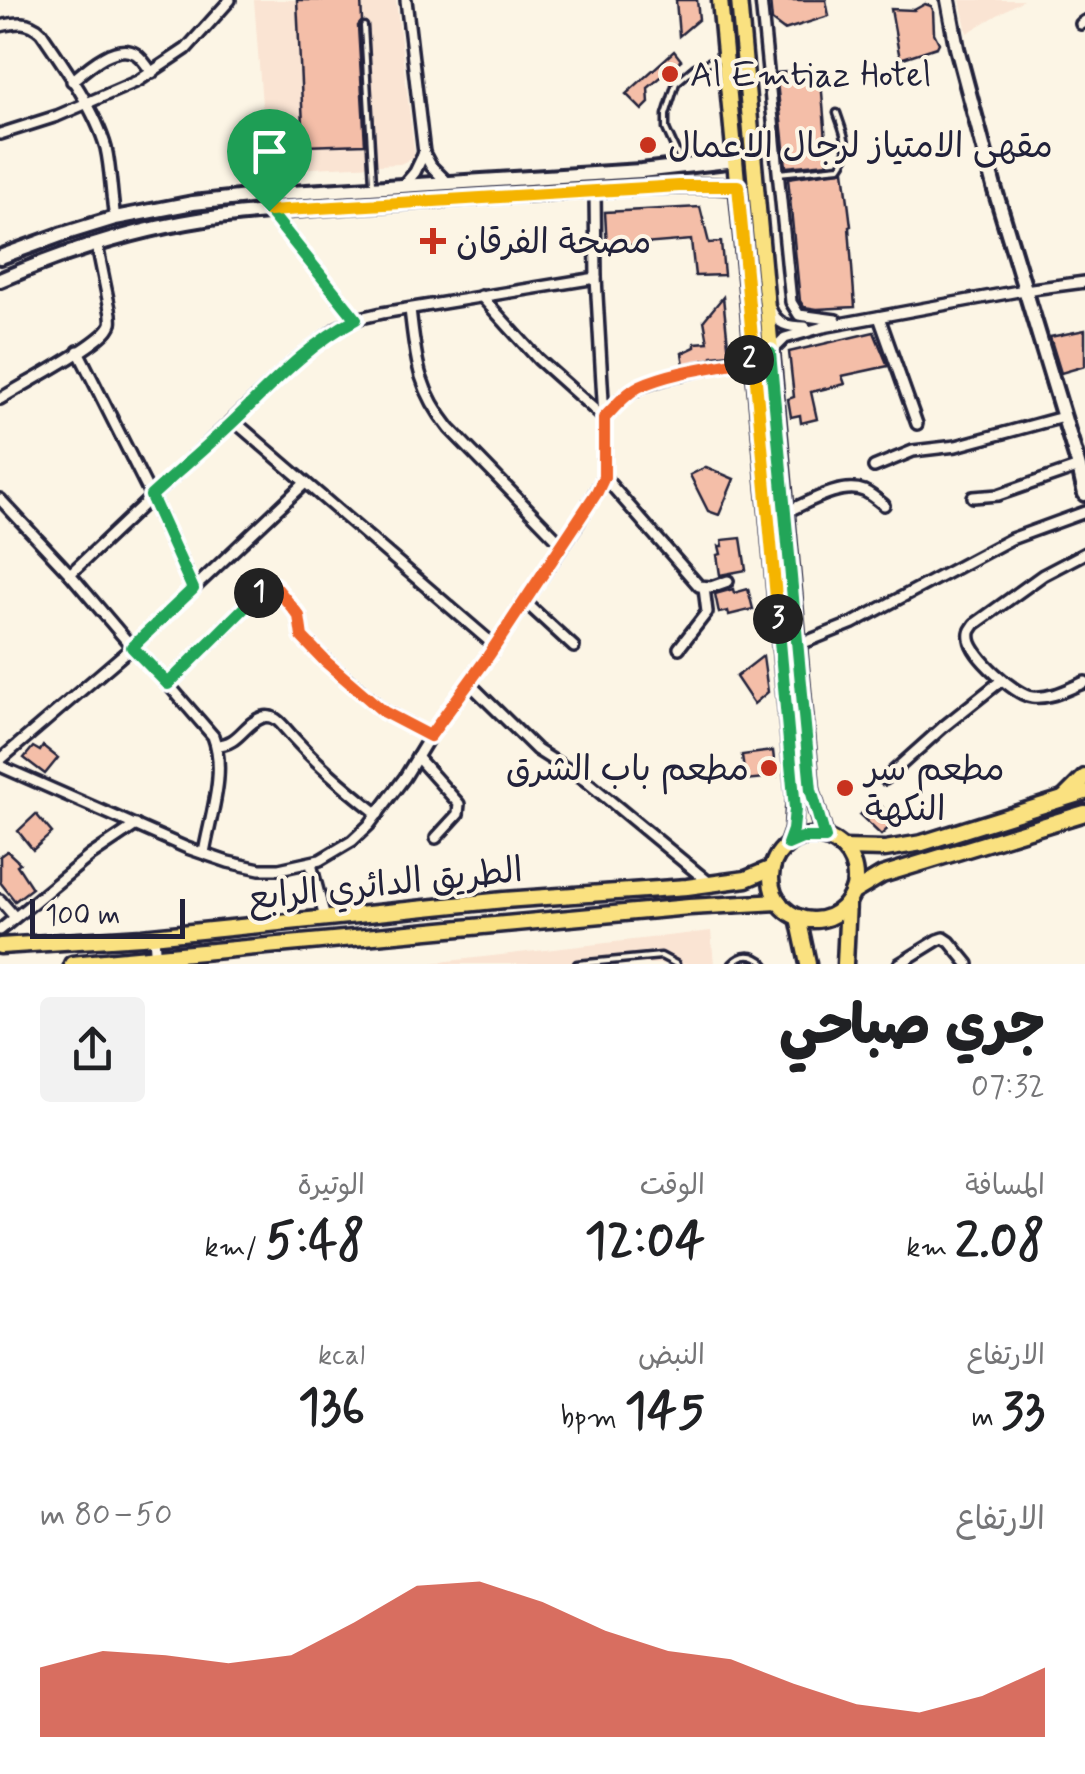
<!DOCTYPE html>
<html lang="ar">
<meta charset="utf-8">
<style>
:root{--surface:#fff;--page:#f2f2f2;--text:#202124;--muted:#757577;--accent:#c8321e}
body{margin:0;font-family:Mynerve,"Playpen Sans Arabic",sans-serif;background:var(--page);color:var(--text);direction:rtl;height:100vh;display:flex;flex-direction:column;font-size:38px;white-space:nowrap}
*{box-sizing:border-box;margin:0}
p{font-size:32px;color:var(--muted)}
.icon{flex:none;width:55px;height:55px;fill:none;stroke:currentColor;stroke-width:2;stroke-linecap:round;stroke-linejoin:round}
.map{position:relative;height:964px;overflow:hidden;direction:ltr}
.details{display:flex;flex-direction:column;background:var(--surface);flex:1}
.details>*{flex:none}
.scale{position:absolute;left:30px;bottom:25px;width:155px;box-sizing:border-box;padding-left:10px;border:5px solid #22223b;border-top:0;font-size:28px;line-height:35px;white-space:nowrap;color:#22223b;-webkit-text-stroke:8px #fcf5e5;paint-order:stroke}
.pin{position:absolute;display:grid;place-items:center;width:85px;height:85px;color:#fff;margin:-102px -42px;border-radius:50% 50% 50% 0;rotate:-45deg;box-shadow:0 0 10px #0007}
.pin .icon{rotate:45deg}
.km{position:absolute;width:50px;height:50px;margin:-25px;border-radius:50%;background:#222;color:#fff;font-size:28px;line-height:50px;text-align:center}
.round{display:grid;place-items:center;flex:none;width:105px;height:105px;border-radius:10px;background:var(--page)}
.overview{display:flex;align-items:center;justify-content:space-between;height:170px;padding:0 40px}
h1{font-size:55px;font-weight:800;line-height:75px}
.figures{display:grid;grid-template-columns:repeat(3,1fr);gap:15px;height:170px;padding:10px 40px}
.figures div{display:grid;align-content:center}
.figures b{font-size:50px;font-weight:800}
.figures small{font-size:28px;font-weight:400}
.figures p{font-size:28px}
.chart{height:280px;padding:20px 40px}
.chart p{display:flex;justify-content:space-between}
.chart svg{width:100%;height:180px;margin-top:10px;fill:var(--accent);opacity:.7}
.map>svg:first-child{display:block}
.built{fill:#fae4d3}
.building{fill:#f4bea8;stroke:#22223b;stroke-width:2.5}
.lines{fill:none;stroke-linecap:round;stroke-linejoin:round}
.service-casing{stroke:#22223b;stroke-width:11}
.minor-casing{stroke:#22223b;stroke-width:16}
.secondary-casing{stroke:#22223b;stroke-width:20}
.primary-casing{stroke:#22223b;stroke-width:21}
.service{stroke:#fcf5e5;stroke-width:4}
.minor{stroke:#fcf5e5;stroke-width:9}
.secondary{stroke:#fcf5e5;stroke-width:12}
.primary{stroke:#fae180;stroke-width:14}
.split-1-casing{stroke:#fff;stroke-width:20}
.split-2-casing{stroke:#fff;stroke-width:20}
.split-3-casing{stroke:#fff;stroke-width:20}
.split-4-casing{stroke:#fff;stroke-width:20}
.split-1{stroke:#22a559;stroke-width:12}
.split-2{stroke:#f0652b;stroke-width:12}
.split-3{stroke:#22a559;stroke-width:12}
.split-4{stroke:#f5b400;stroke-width:12}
.poi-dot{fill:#c8321e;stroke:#fcf5e5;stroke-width:4}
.labels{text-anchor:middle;stroke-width:8;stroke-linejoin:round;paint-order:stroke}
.poi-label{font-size:35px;fill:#22223b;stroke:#fcf5e5;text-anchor:start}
.street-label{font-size:35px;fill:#22223b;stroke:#fcf5e5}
</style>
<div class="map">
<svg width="1085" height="964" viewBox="0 0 1085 964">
<rect width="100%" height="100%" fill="#fcf5e5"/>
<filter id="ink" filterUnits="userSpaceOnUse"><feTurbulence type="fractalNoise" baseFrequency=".01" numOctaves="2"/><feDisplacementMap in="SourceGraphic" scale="20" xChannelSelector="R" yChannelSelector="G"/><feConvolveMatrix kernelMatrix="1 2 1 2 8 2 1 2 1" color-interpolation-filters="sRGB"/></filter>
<g filter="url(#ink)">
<!-- built -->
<g class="built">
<polygon points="254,0 396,0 415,157 400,164 267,170"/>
<polygon points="960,0 1023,0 967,33"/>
<polygon points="711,931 714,964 422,964"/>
</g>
<!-- building -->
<g class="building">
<polygon points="297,0 361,0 362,21 358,26 365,144 304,146"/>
<polygon points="676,0 697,0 699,19 679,36"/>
<polygon points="770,0 826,0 829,16 784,30 772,21"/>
<polygon points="925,4 931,6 933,10 934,33 939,43 937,47 900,59 891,9 914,10"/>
<polygon points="674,51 681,60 648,88 649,103 642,110 626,94"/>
<polygon points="820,69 828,163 786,167 776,73"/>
<polygon points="844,170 851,226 849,227 855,307 817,309 804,307 800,301 788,178"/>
<polygon points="700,207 709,243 721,242 724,275 695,276 691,240 607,247 605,212"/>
<polygon points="723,297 729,354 712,356 712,358 684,365 682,353 695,347 695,343 708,342 704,320"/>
<polygon points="1085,330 1085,366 1061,373 1050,337"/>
<polygon points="874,332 888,366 842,376 845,384 811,392 817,419 801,423 800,415 791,417 788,399 794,397 789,352"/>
<polygon points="706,467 734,479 719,515 708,511 690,475"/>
<polygon points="741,538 746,570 720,575 717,555 721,554 719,546 723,546 722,540"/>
<polygon points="733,589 734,593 748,589 753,609 729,615 728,611 719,613 715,594"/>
<polygon points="763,656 768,692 754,704 736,677"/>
<polygon points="43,746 58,758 45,774 24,758 33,747 40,751"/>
<polygon points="773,751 776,777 745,780 742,755"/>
<polygon points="876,800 895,822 881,835 860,815"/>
<polygon points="36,814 52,833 33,850 18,831"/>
<polygon points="7,851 20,863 17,865 32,888 15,901 0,882 0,856"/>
</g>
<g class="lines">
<!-- service casing -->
<g class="service-casing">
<g id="service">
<polyline points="364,26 373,183"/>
<polyline points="681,162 666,129 666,115 676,83 695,67 720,58"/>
<path d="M778 173 840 167C853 151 843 131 837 113"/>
<polyline points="577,964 661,956 676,964"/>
<path d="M732 964C742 953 754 953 765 964"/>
</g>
</g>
<!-- minor casing -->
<g class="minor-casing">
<g id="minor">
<polyline points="406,0 424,153 431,166 447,182"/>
<polyline points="761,0 791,302 799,315 836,320"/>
<polyline points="1081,24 1085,21"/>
<path d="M0 26C17 22 28 20 41 32 63 64 96 111 106 148 111 170 111 195 115 218"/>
<path d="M72 81C86 69 116 41 136 54 142 58 148 67 152 73"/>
<polyline points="0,134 57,116 138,81 186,49 230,0"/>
<polyline points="404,185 415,172 424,153"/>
<polyline points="269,211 356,319"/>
<polyline points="481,296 538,359 604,418 623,398 640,387 673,376 770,353 785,338 823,327 1024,290 1085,282"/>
<path d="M770 308C777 325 788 327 805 327"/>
<path d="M410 309C416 359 417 388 450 429L562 544"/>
<polyline points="879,317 917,424"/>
<polyline points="78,351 151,496 193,589"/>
<path d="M0 399C22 385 95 347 108 329 113 322 111 322 111 314L97 245"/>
<polyline points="234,421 494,645"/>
<polyline points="874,467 913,451 956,446 1063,417"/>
<polyline points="604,477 699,586 711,587 728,581"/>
<polyline points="973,497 998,495 1079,467"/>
<path d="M0 499 70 574 132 647 168 684 213 736C227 772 210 817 204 853"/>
<path d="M786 512C807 503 841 482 864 491 871 494 878 500 884 505"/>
<path d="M1085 553 1043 575 975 624C971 630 969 631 970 639 972 656 1015 695 1032 697 1051 699 1068 689 1085 682"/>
<polyline points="70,574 295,361 337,328 356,319 382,313 596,278"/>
<polyline points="524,601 574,647"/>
<polyline points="798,645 853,623 1011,539 1085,512"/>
<polyline points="679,648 707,612 704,588"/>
<polyline points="469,683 537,750 586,781 712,885"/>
<polyline points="168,684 269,583 271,583 299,616 302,637 327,662 385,712 430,736"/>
<path d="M217 745C239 745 244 723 263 717 273 715 278 720 284 727 312 760 344 787 378 814"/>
<polyline points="417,757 459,804 458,814 436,838"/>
<polyline points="0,760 132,647 304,484"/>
<polyline points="0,766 187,848 228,862 260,869 279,869 320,860 352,841 369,825 405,777 430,736 489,655 578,523 604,477 604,418 596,278 595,191"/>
<polyline points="885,779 943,727 1002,680"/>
<polyline points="311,864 325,918"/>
<polyline points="0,900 14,916"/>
<polyline points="0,930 90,856 136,825"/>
<polyline points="154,936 156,964"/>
<polyline points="899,964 938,940 944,938 950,942 968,964"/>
</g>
</g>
<!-- secondary casing -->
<g class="secondary-casing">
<g id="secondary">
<polyline points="948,0 957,48 994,187 1079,467 1085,494"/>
<polyline points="0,257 63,234 115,218 193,203 275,194 641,171 736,160"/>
<path d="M0 280C65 252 134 230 205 219 242 213 281 211 319 208 377 204 436 200 494 196 575 192 658 182 738 187"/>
</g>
</g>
<!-- primary casing -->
<g class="primary-casing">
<g id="primary">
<polyline points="720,0 795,798 793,830 788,844"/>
<polyline points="739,0 811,790 825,838"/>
<polyline points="1064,798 1085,777"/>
<circle cx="813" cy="878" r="42"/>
<polyline points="842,848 885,849 922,843 1085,792"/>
<polyline points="852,893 882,875 1085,813"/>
<polyline points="798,917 808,964"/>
<polyline points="0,946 142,937 504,900 687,887 746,879 772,868"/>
<polyline points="72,964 689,907 779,902"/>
<polyline points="845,964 848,901"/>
</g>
</g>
<!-- service -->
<use href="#service" class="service"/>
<!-- minor -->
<use href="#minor" class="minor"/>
<!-- secondary -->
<use href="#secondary" class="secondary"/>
<!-- primary -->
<use href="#primary" class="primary"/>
</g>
</g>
<g class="lines" filter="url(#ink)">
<!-- split-1 casing -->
<g class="split-1-casing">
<path id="split-1" d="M259 593 168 684 132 647 193 589 151 496C179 470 209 445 237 418 274 382 309 344 356 319L269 211"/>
</g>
<!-- split-2 casing -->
<g class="split-2-casing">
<path id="split-2" d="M259 593 269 583 274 585 299 616 302 637 326 662 384 712 430 736 489 655 597 492 604 477V418C615 407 626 393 640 386 674 371 714 367 749 360"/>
</g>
<!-- split-3 casing -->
<g class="split-3-casing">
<polyline id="split-3" points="749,360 770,353 811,790 825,838 802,838 788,844 793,830 795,809 778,619"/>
</g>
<!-- split-4 casing -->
<g class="split-4-casing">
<polyline id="split-4" points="269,211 679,186 738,186 778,619"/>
</g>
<!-- split-1 -->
<use href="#split-1" class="split-1"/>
<!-- split-2 -->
<use href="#split-2" class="split-2"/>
<!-- split-3 -->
<use href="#split-3" class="split-3"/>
<!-- split-4 -->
<use href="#split-4" class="split-4"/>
</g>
<!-- markers -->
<g class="poi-dot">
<circle cx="670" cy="74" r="10"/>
<circle cx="648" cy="145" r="10"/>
<path d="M428 226h10v10h10v10h-10v10h-10v-10h-10v-10h10z"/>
<circle cx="769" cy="768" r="10"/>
<circle cx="845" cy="788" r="10"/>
</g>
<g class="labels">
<!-- poi labels -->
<g class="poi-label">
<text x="690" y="86">Al Emtiaz Hotel</text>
<text x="668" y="157">مقهى الامتياز لرجال الاعمال</text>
<text x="456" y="253">مصحة الفرقان</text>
<text x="749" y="780" text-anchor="end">مطعم باب الشرق</text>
<text x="865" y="780">مطعم سر<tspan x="865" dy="40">النكهة</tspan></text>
</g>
<!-- street labels -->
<g class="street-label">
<text transform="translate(385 883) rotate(-6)" y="12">الطريق الدائري الرابع</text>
</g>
</g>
</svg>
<div class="scale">100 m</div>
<div class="pin" style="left:269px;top:211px;background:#1e9e55"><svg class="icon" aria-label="arrive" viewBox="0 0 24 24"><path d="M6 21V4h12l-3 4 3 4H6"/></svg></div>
<b class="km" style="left:259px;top:593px">1</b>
<b class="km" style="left:749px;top:360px">2</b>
<b class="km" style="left:778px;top:619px">3</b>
</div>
<section class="details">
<div class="overview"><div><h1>جري صباحي</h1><p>07:32</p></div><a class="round"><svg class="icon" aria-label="share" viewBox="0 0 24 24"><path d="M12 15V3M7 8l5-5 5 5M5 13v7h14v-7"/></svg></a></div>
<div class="figures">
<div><p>المسافة</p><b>2.08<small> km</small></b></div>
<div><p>الوقت</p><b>12:04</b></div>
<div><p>الوتيرة</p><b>5:48<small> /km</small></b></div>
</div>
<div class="figures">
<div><p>الارتفاع</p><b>33<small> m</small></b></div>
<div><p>النبض</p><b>145<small> bpm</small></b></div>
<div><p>kcal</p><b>136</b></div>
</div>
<div class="chart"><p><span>الارتفاع</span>50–80 m</p>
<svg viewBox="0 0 160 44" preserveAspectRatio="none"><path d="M0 44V27L10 23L20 24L30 26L40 24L50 16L60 7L70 6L80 11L90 18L100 23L110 25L120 31L130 36L140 38L150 34L160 27V44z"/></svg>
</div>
</section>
